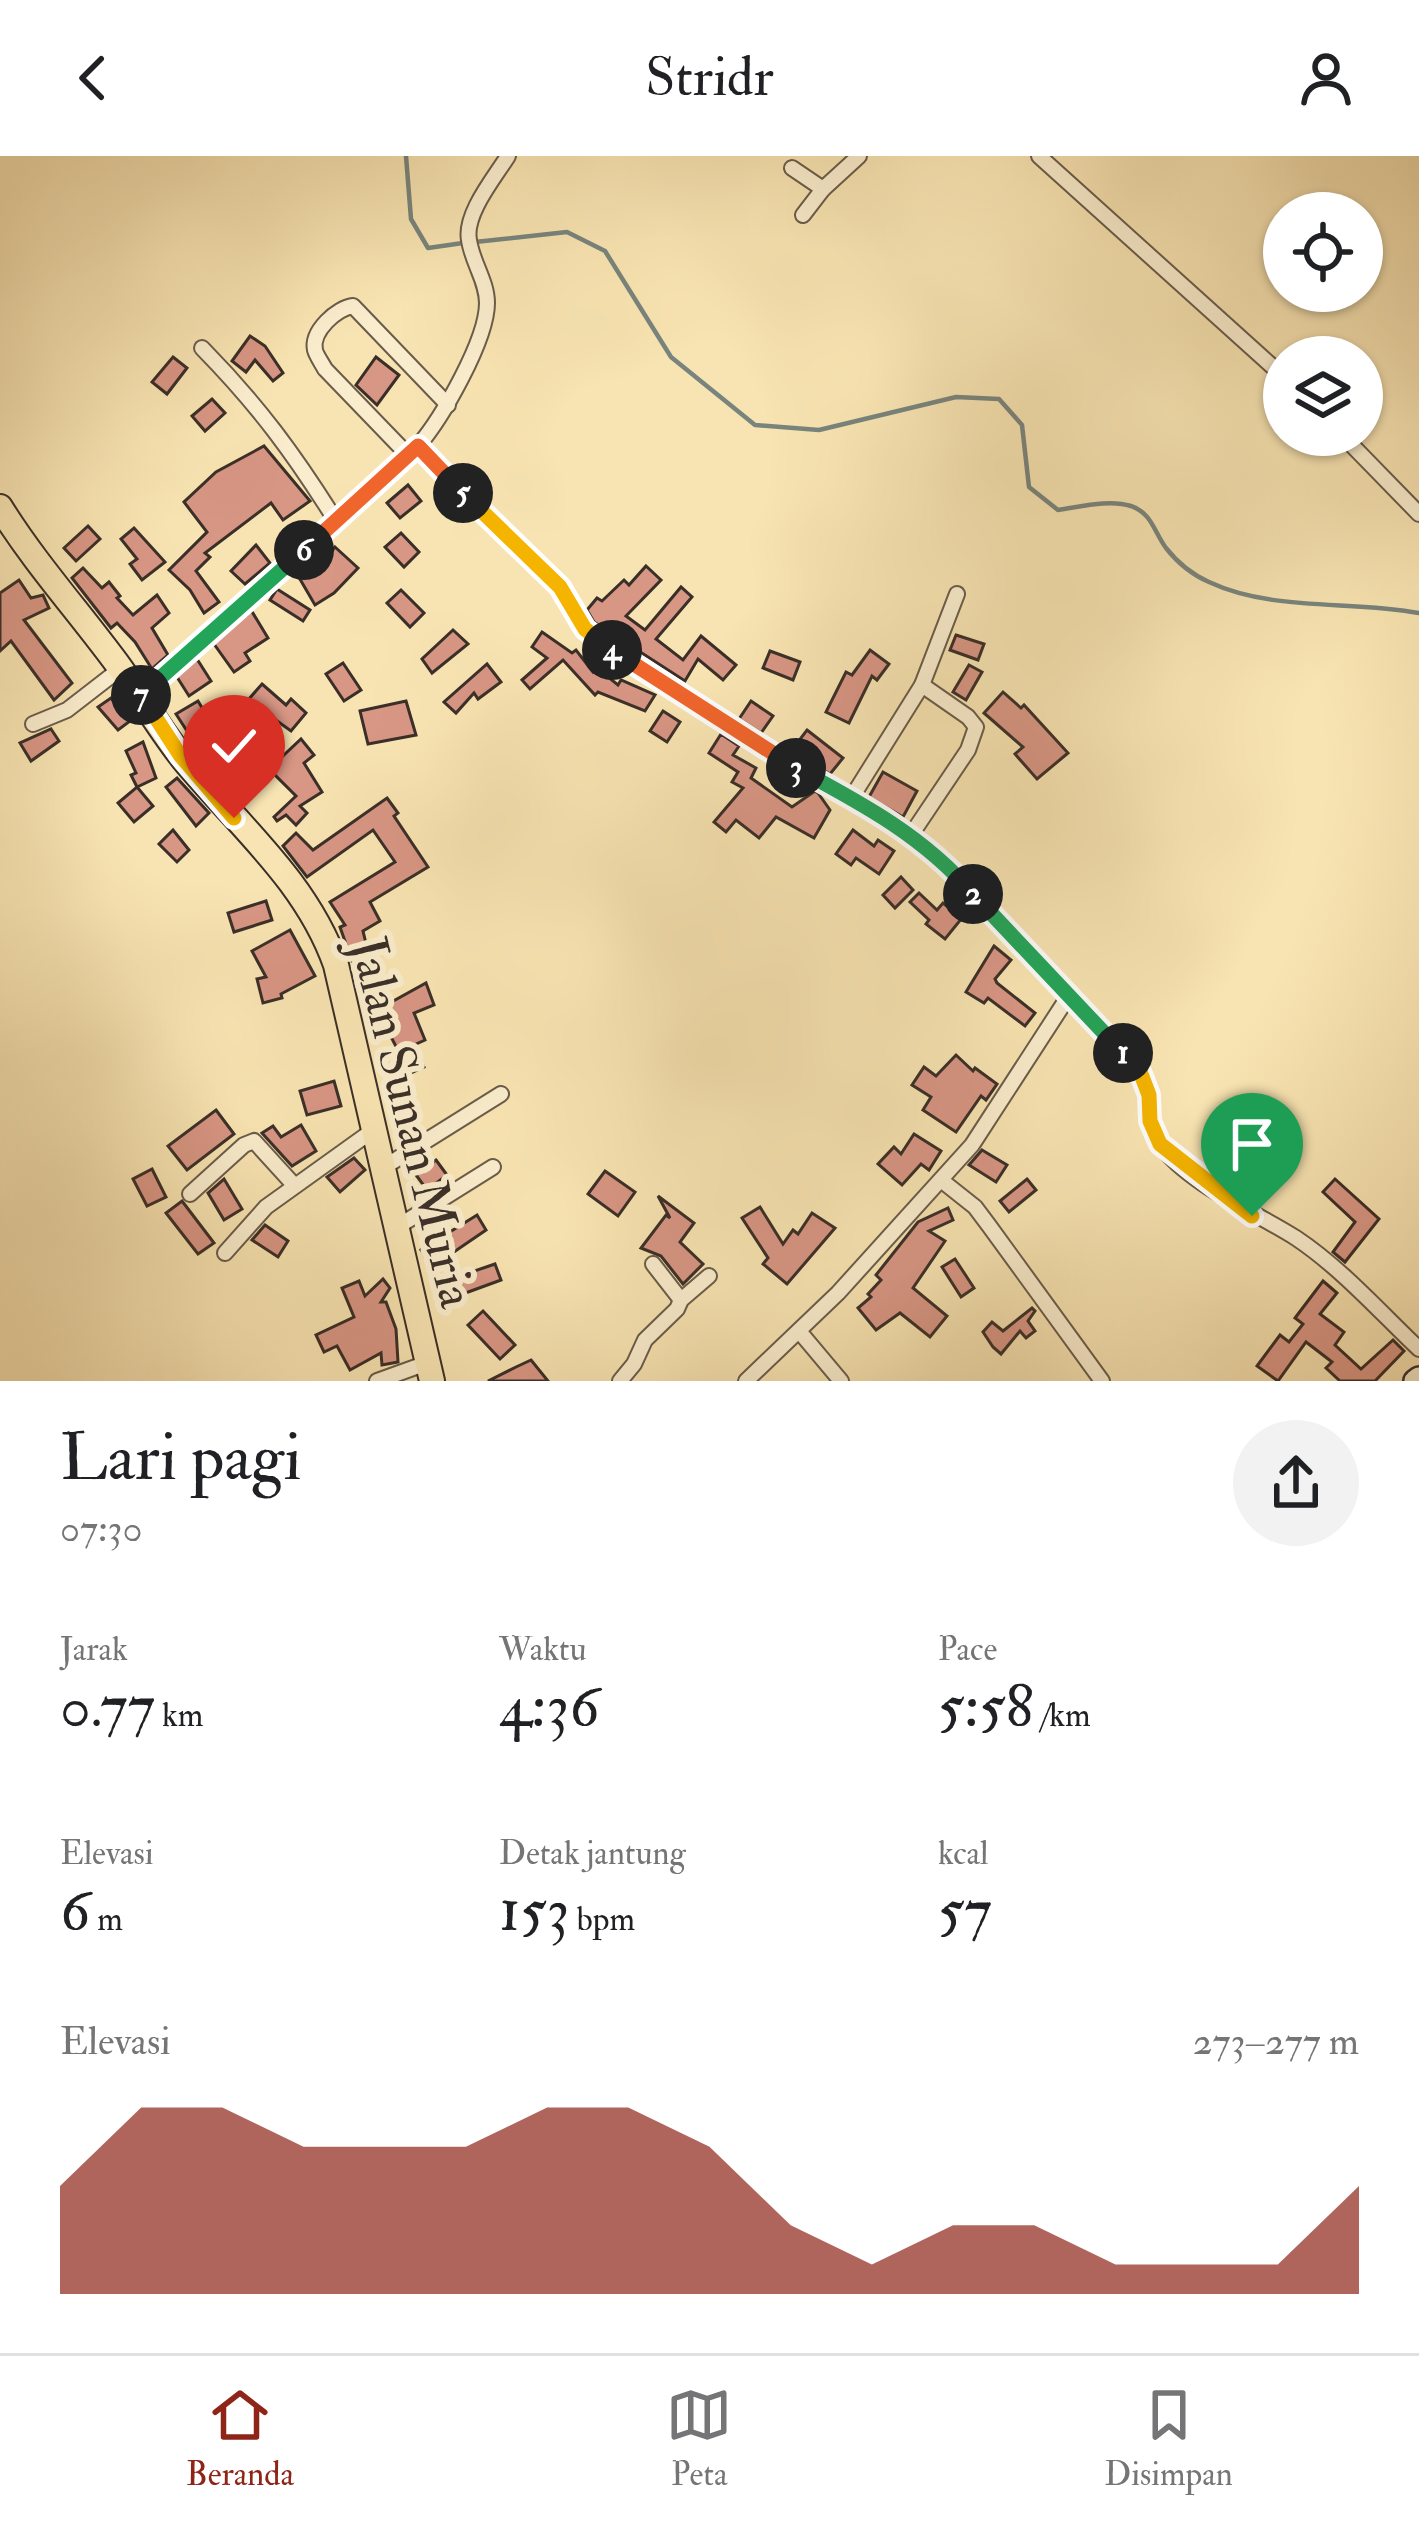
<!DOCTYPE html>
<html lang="id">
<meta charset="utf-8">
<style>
:root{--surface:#fff;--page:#f2f2f2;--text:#202124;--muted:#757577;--line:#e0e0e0;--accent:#8f2418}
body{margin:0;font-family:"IM FELL Double Pica",serif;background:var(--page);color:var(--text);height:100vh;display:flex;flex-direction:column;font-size:45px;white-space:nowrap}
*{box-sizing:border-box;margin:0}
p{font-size:39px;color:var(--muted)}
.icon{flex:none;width:66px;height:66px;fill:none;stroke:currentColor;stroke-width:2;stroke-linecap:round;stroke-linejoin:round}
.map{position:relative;height:1225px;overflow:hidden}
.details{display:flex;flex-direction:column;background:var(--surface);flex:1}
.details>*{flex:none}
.tools{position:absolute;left:1263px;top:36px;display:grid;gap:24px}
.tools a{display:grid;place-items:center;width:120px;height:120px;border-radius:50%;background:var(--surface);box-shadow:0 3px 9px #0004;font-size:60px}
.pin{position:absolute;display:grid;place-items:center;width:102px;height:102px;color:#fff;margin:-123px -51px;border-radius:50% 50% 50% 0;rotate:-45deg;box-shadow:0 0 12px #0007}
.pin .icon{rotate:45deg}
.km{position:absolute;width:60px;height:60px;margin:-30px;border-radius:50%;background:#222;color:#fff;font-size:33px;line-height:60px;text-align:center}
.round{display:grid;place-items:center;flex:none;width:126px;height:126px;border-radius:63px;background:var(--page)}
.head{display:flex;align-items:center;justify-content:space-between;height:204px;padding:0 60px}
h1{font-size:66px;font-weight:600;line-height:90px}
.metrics{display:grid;grid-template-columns:repeat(3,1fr);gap:18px;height:204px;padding:12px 60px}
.metrics div{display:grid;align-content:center}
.metrics b{font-size:60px;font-weight:600}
.metrics small{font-size:33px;font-weight:400}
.metrics p{font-size:33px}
.chart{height:336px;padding:24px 60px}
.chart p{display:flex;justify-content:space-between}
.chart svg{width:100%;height:216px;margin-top:12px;fill:var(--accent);opacity:.7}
header{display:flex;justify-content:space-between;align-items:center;height:156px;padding:0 60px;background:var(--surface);font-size:54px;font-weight:600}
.tabs{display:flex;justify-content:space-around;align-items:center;height:168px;border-top:3px solid var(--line);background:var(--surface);font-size:33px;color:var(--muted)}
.tabs a{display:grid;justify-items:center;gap:6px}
.tabs .current{color:var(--accent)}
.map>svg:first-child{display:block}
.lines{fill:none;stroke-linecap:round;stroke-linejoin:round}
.stream{stroke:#78847d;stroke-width:4.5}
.building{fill:#d89684;stroke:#3a2f28;stroke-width:3}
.street-casing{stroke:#6a5c4a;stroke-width:18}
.secondary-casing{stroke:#3a2f28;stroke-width:26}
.primary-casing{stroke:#3a2f28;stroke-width:28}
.street{stroke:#faedcd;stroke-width:14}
.secondary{stroke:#faedcd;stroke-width:21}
.primary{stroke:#f8e4b2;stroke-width:24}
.split-1-casing{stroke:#fff;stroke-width:24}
.split-2-casing{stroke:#fff;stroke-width:24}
.split-3-casing{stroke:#fff;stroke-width:24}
.split-4-casing{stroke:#fff;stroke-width:24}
.split-5-casing{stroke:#fff;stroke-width:24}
.split-6-casing{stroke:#fff;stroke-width:24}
.split-7-casing{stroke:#fff;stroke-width:24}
.split-8-casing{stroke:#fff;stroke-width:24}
.split-1{stroke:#f5b400;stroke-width:15}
.split-2{stroke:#22a559;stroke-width:15}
.split-3{stroke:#22a559;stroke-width:15}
.split-4{stroke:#f0652b;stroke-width:15}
.split-5{stroke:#f5b400;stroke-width:15}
.split-6{stroke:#f0652b;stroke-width:15}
.split-7{stroke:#22a559;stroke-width:15}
.split-8{stroke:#f5b400;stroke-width:15}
.labels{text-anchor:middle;stroke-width:12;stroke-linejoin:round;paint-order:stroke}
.street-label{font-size:51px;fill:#3a2f28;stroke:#faedcd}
</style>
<header><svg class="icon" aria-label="back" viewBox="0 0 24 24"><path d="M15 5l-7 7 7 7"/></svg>Stridr<svg class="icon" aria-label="person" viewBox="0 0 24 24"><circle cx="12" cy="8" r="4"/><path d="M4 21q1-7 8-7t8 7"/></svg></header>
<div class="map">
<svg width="1419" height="1225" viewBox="0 0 1419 1225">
<rect width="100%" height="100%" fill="#f8e4b2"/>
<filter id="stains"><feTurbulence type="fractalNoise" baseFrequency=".00167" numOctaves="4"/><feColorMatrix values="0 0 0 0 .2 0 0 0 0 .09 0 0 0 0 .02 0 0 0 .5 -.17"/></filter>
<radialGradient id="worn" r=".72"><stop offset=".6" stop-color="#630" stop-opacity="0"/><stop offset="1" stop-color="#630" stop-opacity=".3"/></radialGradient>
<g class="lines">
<!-- stream -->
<g class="stream">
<polyline points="406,0 411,63 428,92 463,87"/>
<path d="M475 86 567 76 605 95 671 201 755 269 819 274 956 241 999 243 1022 269 1029 331 1058 354C1080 351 1109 343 1131 350 1152 357 1154 376 1166 392 1177 406 1193 419 1209 426 1273 456 1351 444 1419 457"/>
</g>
</g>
<!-- building -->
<g class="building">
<polygon points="250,180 265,190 283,217 273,225 255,204 246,216 232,205"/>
<polygon points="173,201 187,212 167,238 152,226"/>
<polygon points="376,201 399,219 377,249 356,229"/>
<polygon points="212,243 225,257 205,275 192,260"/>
<polygon points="264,290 310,345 283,364 271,347 205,397 210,401 196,415 219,446 204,457 190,434 169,414 207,376 184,346 216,316"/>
<polygon points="408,329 421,345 400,362 387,347"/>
<polygon points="88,370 100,383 76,405 64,392"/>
<polygon points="134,372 165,406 142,424 130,408 137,403 121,383"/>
<polygon points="401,377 419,396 404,411 385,391"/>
<polygon points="256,389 270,407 245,428 231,415"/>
<polygon points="335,391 358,412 334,437 315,449 297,418 326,402"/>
<polygon points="646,410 661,424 626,460 645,474 681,431 692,441 656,483 683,504 701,480 736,509 723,524 698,503 685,525 594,466 587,454 597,442 602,445 624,424 629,429"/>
<polygon points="83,412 102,432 109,426 120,440 117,442 133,459 157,439 169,457 152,472 168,499 152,513 135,486 117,467 111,472 72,422"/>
<polygon points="19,424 31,442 43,439 49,452 24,464 72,527 54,544 11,485 0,495 0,437"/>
<polygon points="277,433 310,454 303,465 270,444"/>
<polygon points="401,434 424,457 410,471 387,447"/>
<polygon points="251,454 268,482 245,497 250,505 234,516 214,488"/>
<polygon points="453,474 468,488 432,517 422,503"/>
<polygon points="542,476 572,497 576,494 593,516 597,512 618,529 621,524 655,539 645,555 598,536 595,539 563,504 530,533 522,524 547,502 532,491"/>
<polygon points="956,479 984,488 978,504 950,494"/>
<polygon points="870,494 889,508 877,524 872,520 849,567 826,556 846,516 852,519"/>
<polygon points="770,495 800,506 793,524 763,512"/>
<polygon points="197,503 211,525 189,540 177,521"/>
<polygon points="343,507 361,534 344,545 326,518"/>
<polygon points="487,508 501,526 478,543 474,537 456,557 444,546"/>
<polygon points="969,509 982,516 966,544 953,536"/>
<polygon points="262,528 286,549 291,543 306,557 291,575 248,544"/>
<polygon points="1003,536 1021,552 1024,549 1068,597 1037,623 1015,598 1023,591 984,557"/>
<polygon points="111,542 130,565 118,574 98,551"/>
<polygon points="198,545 213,570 219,564 248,595 241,601 253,615 235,630 209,602 216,596 192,572 187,575 176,558"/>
<polygon points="406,545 416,579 368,588 360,555"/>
<polygon points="751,545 773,560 761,577 739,563"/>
<polygon points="663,555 680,566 667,586 650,575"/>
<polygon points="51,573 59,585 31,605 20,587"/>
<polygon points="807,574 843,602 830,618 791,595"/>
<polygon points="721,578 739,590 733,599 756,612 751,622 792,651 815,635 818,637 830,654 814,682 776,661 759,682 736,664 726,676 714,666 743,632 732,626 738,616 709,597"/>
<polygon points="301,583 314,599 304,607 322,636 300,650 307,657 296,669 286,659 277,665 274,661 296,640 269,613"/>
<polygon points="143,586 156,622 137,631 131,619 136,617 126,595"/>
<polygon points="883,616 917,635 903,661 869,641"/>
<polygon points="177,622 209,657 196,670 166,631"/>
<polygon points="137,631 153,650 134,666 118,647"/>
<polygon points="387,642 398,657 394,660 428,711 370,746 380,765 363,775 369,800 352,805 340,771 345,769 330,746 395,706 373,674 307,721 283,690 296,677 313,694"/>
<polygon points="173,674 189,694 177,706 159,688"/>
<polygon points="853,674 874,690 878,684 894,695 879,718 856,702 851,709 836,698"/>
<polygon points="901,721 913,734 895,752 883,739"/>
<polygon points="919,737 937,754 943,747 962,762 945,783 926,768 929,764 910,746"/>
<polygon points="266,745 272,764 234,776 228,757"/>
<polygon points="290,774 315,820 281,838 282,842 263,847 257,823 266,821 252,795"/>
<polygon points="994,790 1011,804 995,823 997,827 1035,857 1025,870 988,842 984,847 966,836"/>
<polygon points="426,827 434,849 414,857 425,884 414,889 424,911 402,921 394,904 401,900 377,854"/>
<polygon points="956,899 973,915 975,912 997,928 986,944 981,940 956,976 923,954 931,941 912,929 924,911 936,920"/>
<polygon points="334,925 341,950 307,959 300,935"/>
<polygon points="216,954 234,978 187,1014 168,990"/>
<polygon points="301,969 316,995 292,1010 262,977 273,970 281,981"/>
<polygon points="914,978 941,995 929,1014 921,1008 902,1029 878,1008 894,991 901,998"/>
<polygon points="982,994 1007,1009 996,1026 969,1009"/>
<polygon points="354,1002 365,1014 340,1036 327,1021"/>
<polygon points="436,1004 447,1019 427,1034 416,1019"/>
<polygon points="152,1013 166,1041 147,1050 133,1023"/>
<polygon points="605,1015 635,1036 618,1060 588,1038"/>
<polygon points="224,1023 242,1053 224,1064 208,1037"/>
<polygon points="1027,1023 1036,1034 1009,1056 1000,1045"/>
<polygon points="1335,1023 1379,1063 1345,1106 1333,1096 1355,1066 1323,1036"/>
<polygon points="658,1040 694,1067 680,1086 703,1108 683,1128 661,1100 641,1092 666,1059 670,1062"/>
<polygon points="182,1045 214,1087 198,1098 166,1057"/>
<polygon points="760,1051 783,1088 793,1074 798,1078 812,1057 835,1072 787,1128 763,1108 768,1102 742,1062"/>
<polygon points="948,1052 953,1064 929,1075 945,1085 913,1132 947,1160 930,1181 900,1157 876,1174 858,1152 871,1141 868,1138 881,1124 876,1119 918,1066"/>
<polygon points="477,1059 486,1074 432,1111 421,1094"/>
<polygon points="265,1069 288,1085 278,1101 252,1084"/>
<polygon points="955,1103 974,1132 961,1141 942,1111"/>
<polygon points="495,1108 501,1124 460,1139 454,1122"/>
<polygon points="383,1123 390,1132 381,1146 386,1146 396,1173 398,1206 382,1209 381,1197 350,1214 337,1190 324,1196 316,1179 354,1161 342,1132 359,1125 365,1140"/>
<polygon points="1323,1125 1337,1137 1320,1158 1344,1176 1335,1189 1361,1213 1393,1184 1404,1195 1375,1225 1340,1225 1326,1212 1332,1206 1306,1186 1278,1225 1257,1210 1280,1179 1289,1186 1303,1168 1295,1162"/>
<polygon points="1032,1152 1035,1155 1028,1165 1035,1175 1026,1182 1020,1175 1001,1198 993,1191 983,1176 992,1166 1003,1175"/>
<polygon points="483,1155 515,1189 500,1203 468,1169"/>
<polygon points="531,1204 548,1225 488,1225 516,1211"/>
</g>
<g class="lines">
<!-- street casing -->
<g class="street-casing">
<g id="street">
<polyline points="1039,0 1284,221"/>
<polyline points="792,12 823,33"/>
<polyline points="803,59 823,33 859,0"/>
<path d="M202 192C258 249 294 298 336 365"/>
<polyline points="1342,279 1419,358"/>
<path d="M418 290 560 431 585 473 595 482 753 585 911 679 955 717 1141 918C1150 940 1146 968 1160 988 1186 1027 1257 1057 1296 1082 1341 1112 1380 1156 1419 1193"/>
<path d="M408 299 325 213C323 209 316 199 315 194 311 175 337 152 353 150L448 249"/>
<path d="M139 540 418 290C442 262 487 184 487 147 487 125 472 106 469 84 464 58 495 21 508 0"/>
<polyline points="33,568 67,554 120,513"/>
<polyline points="852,641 922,529 957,438"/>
<polyline points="911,679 968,594 976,571 968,561 922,529"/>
<polyline points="381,1013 501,938"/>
<polyline points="941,1024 975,1051 990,1071 1102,1225"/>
<polyline points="190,1038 244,989 254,985 294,1029"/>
<polyline points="394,1073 493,1011"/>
<polyline points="225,1097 266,1051 372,975"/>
<polyline points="653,1108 681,1144"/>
<polyline points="799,1175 841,1225"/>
<polyline points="377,1225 427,1207"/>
<polyline points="620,1225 634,1208 645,1184 677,1153 681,1144 709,1120"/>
<polyline points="746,1225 838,1137 972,989 1068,841"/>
</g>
</g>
<!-- secondary casing -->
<g class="secondary-casing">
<polyline id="secondary" points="1415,1225 1419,1222"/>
</g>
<!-- primary casing -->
<g class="primary-casing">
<path id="primary" d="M0 351C36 409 81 458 121 513 142 543 161 575 184 604 239 670 307 726 336 809L432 1225"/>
</g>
<!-- street -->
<use href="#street" class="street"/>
<!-- secondary -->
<use href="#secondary" class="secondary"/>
<!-- primary -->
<use href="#primary" class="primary"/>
</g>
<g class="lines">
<!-- split-1 casing -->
<g class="split-1-casing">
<polyline id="split-1" points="1123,897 1141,918 1149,939 1150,965 1160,988 1252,1060"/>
</g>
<!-- split-2 casing -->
<g class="split-2-casing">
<polyline id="split-2" points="973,738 1123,897"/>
</g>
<!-- split-3 casing -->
<g class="split-3-casing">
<path id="split-3" d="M796 612C861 647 925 681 973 738"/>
</g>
<!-- split-4 casing -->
<g class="split-4-casing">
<polyline id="split-4" points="612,494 796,612"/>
</g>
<!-- split-5 casing -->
<g class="split-5-casing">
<polyline id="split-5" points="463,337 560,431 585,473 612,494"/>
</g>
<!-- split-6 casing -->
<g class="split-6-casing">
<polyline id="split-6" points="304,394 418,290 463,337"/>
</g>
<!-- split-7 casing -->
<g class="split-7-casing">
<polyline id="split-7" points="141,539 304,394"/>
</g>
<!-- split-8 casing -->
<g class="split-8-casing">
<polyline id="split-8" points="141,539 180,599 234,662"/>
</g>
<!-- split-1 -->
<use href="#split-1" class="split-1"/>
<!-- split-2 -->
<use href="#split-2" class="split-2"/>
<!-- split-3 -->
<use href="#split-3" class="split-3"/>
<!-- split-4 -->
<use href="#split-4" class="split-4"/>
<!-- split-5 -->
<use href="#split-5" class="split-5"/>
<!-- split-6 -->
<use href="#split-6" class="split-6"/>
<!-- split-7 -->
<use href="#split-7" class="split-7"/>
<!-- split-8 -->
<use href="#split-8" class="split-8"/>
</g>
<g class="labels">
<!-- street labels -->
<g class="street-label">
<text transform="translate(414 966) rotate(76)" y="18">Jalan Sunan Muria</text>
</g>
</g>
<rect width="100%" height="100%" filter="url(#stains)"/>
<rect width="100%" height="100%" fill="url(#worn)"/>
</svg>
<div class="tools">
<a><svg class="icon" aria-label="locate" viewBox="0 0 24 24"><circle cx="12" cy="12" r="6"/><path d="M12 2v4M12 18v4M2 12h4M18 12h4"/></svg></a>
<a><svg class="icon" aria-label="layers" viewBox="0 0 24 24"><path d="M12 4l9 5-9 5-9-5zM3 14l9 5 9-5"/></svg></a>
</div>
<div class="pin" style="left:1252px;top:1060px;background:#1e9e55"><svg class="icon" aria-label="arrive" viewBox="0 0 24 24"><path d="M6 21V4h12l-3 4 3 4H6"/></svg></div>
<div class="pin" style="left:234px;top:662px;background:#d93025"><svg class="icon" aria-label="check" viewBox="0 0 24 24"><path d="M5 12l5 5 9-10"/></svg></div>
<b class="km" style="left:1123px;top:897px">1</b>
<b class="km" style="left:973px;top:738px">2</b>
<b class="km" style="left:796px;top:612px">3</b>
<b class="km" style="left:612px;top:494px">4</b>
<b class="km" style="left:463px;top:337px">5</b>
<b class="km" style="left:304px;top:394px">6</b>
<b class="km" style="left:141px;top:539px">7</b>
</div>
<section class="details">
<div class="head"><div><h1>Lari pagi</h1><p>07:30</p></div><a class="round"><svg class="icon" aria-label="share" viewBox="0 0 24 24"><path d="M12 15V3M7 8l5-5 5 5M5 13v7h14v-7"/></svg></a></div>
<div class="metrics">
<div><p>Jarak</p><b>0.77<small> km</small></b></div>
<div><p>Waktu</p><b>4:36</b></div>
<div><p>Pace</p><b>5:58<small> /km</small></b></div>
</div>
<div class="metrics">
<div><p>Elevasi</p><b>6<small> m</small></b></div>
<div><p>Detak jantung</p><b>153<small> bpm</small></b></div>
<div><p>kcal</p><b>57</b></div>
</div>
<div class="chart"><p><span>Elevasi</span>273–277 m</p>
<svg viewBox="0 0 160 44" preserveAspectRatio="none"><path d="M0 44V22L10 6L20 6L30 14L40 14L50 14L60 6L70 6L80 14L90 30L100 38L110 30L120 30L130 38L140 38L150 38L160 22V44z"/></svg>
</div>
</section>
<nav class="tabs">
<a class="current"><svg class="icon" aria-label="home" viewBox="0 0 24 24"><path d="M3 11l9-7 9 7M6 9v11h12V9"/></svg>Beranda</a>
<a><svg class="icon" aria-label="map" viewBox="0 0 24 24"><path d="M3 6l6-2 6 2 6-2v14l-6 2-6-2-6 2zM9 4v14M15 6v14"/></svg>Peta</a>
<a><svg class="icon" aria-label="saved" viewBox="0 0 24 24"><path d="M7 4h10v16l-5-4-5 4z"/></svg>Disimpan</a>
</nav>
